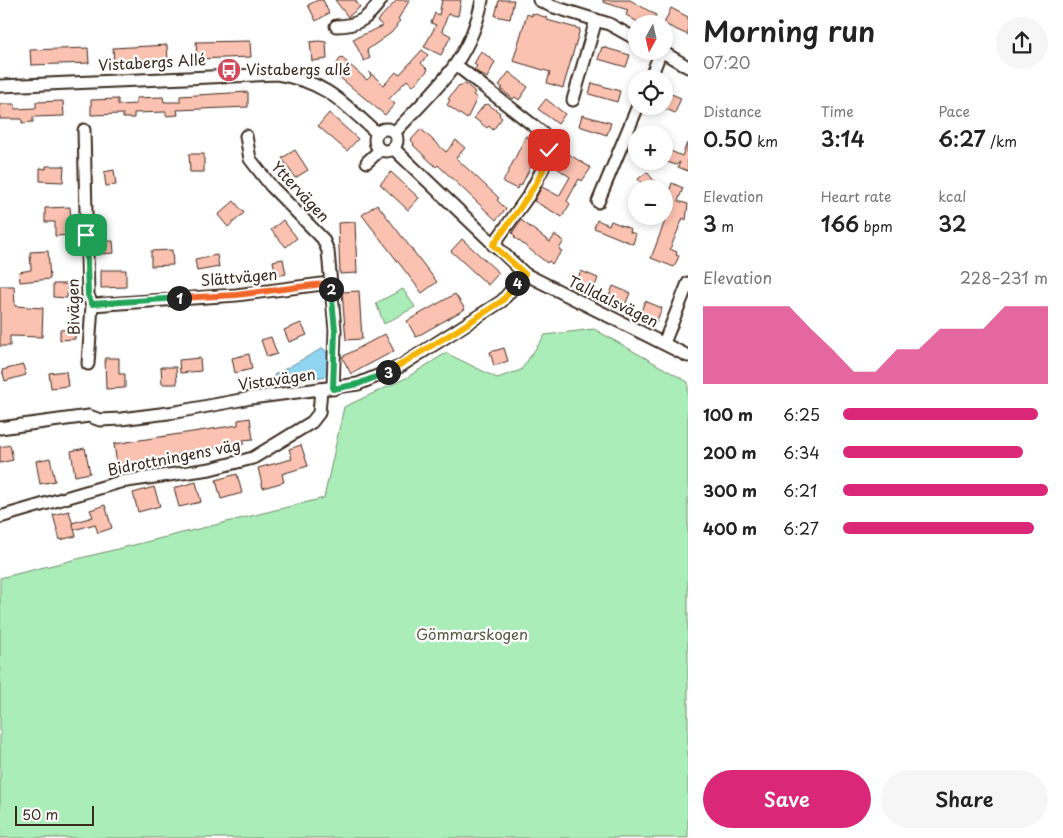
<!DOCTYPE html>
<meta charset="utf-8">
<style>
:root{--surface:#fff;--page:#f6f6f6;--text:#222;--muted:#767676;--accent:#db2777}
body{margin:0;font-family:"Playpen Sans",sans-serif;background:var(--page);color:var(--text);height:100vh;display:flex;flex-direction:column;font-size:19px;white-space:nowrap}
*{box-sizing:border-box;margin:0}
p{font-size:16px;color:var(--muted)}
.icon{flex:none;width:28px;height:28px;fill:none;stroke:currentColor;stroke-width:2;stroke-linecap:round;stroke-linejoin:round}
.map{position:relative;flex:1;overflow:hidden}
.drawer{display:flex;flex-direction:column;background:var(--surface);width:375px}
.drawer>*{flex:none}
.needle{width:32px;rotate:188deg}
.buttons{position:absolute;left:628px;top:15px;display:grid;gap:10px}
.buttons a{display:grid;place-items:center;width:45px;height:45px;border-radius:50%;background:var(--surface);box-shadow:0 2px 8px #0003;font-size:25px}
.scale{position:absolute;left:15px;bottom:12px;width:79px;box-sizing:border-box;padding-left:5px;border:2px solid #3b2a1e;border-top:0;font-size:14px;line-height:18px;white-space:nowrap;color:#3b2a1e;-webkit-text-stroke:4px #fff;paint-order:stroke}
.pin{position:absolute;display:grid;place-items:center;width:42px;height:42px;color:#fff;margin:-21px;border-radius:10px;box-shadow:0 2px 8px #0006}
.km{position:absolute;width:25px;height:25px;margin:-12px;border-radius:50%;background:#222;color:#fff;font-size:14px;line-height:25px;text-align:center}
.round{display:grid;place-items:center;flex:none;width:52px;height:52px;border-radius:26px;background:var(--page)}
.head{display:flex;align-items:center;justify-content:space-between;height:85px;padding:0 15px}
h1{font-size:28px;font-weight:600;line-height:38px}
.metrics{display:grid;grid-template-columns:repeat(3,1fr);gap:8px;height:85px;padding:5px 15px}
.metrics div{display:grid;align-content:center}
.metrics b{font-size:21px;font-weight:600}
.metrics small{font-size:14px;font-weight:400}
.metrics p{font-size:14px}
.chart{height:140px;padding:10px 15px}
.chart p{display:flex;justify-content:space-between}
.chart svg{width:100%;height:90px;margin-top:5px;fill:var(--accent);opacity:.7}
.button{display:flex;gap:10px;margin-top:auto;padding:10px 15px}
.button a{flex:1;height:58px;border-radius:30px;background:var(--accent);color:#fff;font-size:20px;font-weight:600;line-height:58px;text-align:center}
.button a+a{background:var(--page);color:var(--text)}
ul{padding:0 15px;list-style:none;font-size:16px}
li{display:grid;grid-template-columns:80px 60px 1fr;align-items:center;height:38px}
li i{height:12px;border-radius:6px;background:var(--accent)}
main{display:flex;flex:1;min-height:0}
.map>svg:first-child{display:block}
.green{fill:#aaedb8;stroke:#728c6b}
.water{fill:#8fd5f1;stroke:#6d919d}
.building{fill:#fbc1b1;stroke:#3b2a1e}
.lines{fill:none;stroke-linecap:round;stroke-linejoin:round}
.minor-casing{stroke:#3b2a1e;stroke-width:15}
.minor{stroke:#fff;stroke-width:11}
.split-1-casing{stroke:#fff;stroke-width:10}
.split-2-casing{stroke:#fff;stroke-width:10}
.split-3-casing{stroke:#fff;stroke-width:10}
.split-4-casing{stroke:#fff;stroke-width:10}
.split-5-casing{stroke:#fff;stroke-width:10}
.split-1{stroke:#22a559;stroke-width:6}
.split-2{stroke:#f0652b;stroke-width:6}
.split-3{stroke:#22a559;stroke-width:6}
.split-4{stroke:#f5b400;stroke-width:6}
.split-5{stroke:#f5b400;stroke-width:6}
.labels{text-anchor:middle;stroke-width:4.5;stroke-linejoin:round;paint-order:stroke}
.street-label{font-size:15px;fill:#3b2a1e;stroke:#fff}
.poi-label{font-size:15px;fill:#3b2a1e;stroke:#fff;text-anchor:start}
.park-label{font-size:15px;fill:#575b44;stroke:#fff}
</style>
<main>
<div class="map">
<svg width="688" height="838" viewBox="0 0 688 838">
<rect width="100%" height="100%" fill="#fff"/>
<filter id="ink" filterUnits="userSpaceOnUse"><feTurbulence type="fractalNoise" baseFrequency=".02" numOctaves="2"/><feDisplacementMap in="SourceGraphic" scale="10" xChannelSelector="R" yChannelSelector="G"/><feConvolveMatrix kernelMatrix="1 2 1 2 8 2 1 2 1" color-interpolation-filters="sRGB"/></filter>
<g filter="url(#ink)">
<!-- green -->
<g class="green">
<polygon points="403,289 415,307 384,324 376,303"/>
<polygon points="594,329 688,382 688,838 0,838 0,578 324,498 344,407 406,378 446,353 497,378 521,370 545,335"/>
</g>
<!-- water -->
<polygon class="water" points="323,348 328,354 328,376 275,384 274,375"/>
<!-- building -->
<g class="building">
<polygon points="318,0 323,0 329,13 316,21 308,5"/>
<polygon points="335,0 355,0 360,7 348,17"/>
<polygon points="397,0 410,0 398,19 400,21 396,25 397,26 391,33 367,50 370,58 364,61 353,39 383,26 377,21"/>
<polygon points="442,0 461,0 458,16 448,14 442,31 451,36 441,55 424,47 436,25 431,23 435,13 439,15"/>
<polygon points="499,0 514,0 510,19 495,16"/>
<polygon points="603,0 630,0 656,15 650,24 641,24 626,15 628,10 603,2"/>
<polygon points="671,8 688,17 688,35 664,24"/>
<polygon points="532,13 548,18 547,20 580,29 563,88 547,83 550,72 513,61 527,14 532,16"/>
<polygon points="250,41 251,57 197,59 196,42"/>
<polygon points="319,41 326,42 327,59 312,61 310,42"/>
<polygon points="167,45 168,60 114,63 113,48"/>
<polygon points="602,47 630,55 626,67 598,59"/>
<polygon points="88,48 89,63 31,65 30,50"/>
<polygon points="422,50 428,55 421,63 428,70 413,86 407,80 389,99 395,104 385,115 338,76 343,71 336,65 341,57 367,80 371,76 369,72 384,85 396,72 399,75"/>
<polygon points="481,51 495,62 487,78 474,70 477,66 474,64"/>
<polygon points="509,72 528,87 519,100 515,97 513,99 501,89 503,88 499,85"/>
<polygon points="592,83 620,91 617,102 589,94"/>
<polygon points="463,84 466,84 475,92 473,95 477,98 467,119 447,105 450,100 448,99 459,85 460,87"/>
<polygon points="664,91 681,98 675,113 664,108"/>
<polygon points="248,92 248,107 177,110 178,115 166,116 166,112 134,113 134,118 123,118 123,114 91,115 91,100 118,99 118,105 136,104 136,98 163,97 164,102 180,102 180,96"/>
<polygon points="546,99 565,114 558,124 538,109"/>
<polygon points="63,101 64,116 33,117 33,122 22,123 22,119 0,119 0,104 15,104 15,109 36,108 36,102"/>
<polygon points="485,104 486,105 488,104 500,113 499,115 502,118 493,130 489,126 487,128 474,118"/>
<polygon points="329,113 358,139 347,151 318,126"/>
<polygon points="582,115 611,123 607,135 579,126"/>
<polygon points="421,129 446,152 456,140 465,148 456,158 499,198 497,200 506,209 496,220 441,168 438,165 436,167 413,145 414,144 411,140"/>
<polygon points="526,136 540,143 538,147 540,148 521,186 519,185 517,189 503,182"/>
<polygon points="687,143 688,171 678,167 680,162 676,165 664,161 664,148 682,156"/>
<polygon points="295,150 308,170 295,178 282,158"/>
<polygon points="562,150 591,168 582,181 579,179 567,201 570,204 562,217 534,201 542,187 559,196 570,177 557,168 558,167 554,164"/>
<polygon points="189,154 204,154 204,172 190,172"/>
<polygon points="46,166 64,166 63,182 40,181 40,168 46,169"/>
<polygon points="114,170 116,185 106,186 104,172"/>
<polygon points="391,172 419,198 408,210 380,184"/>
<polygon points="647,172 655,182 646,189 638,179"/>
<polygon points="672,183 683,188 678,201 688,204 686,220 683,218 670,249 677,252 676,255 679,256 674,267 651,258 668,213 664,211 664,206"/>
<polygon points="234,201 244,213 228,227 218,215"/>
<polygon points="377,204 437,282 422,293 362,215"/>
<polygon points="70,207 72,235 55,236 55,222 45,222 45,208"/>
<polygon points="283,220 297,238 286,247 271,230"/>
<polygon points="521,220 550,242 555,235 564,241 559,249 562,251 552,264 549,261 547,263 514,237 515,236 512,233"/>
<polygon points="597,220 609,225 611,221 631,229 630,232 636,234 633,244 594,228"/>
<polygon points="355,222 357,273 340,274 338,223"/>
<polygon points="462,239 499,273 488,285 451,251"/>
<polygon points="98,241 113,241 114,253 99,254"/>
<polygon points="172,250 173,265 151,266 151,251"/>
<polygon points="48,251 50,279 20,282 19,272 31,270 30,252"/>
<polygon points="217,255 219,267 197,271 195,259"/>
<polygon points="283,259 286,274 276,276 273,261"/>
<polygon points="101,270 126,270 126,287 101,288"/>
<polygon points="581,271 598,278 592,294 589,293 588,295 576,290 577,288 574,287"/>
<polygon points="53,284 68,284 67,298 53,297"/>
<polygon points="0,286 14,286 15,306 43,308 42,337 10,336 10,346 0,346"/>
<polygon points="613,286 630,293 624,308 621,307 620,310 608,305 609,302 607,301"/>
<polygon points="359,291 362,339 346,340 342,292"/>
<polygon points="455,294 465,309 416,337 407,321"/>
<polygon points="645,301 662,308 656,323 653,322 652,324 640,319 641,317 639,316"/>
<polygon points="301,323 307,335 289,342 284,330"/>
<polygon points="75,329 75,339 60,340 60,330"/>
<polygon points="385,334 394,351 351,374 342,357"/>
<polygon points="271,337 277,354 267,357 261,340"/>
<polygon points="504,348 508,361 494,366 490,352"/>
<polygon points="249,354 252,369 235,373 232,358"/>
<polygon points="105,358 119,358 119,374 125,374 125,388 106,389"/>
<polygon points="200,358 201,371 180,373 179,360"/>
<polygon points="23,365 26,375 5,381 2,370"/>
<polygon points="161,367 176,367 177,384 162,384"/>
<polygon points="66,371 68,386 51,388 49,373"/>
<polygon points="250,418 253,439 243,440 244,444 179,453 179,455 117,465 114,444 238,425 238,420"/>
<polygon points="10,445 13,460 0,463 0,447"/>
<polygon points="301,445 308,466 282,474 284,482 263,488 258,468 292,459 289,449"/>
<polygon points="85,448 90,473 75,476 71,451"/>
<polygon points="50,458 55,481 40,484 36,461"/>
<polygon points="237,474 242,493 221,499 216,480"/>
<polygon points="196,482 201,502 179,507 174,488"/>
<polygon points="154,487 160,506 138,512 133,493"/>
<polygon points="105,505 112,528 98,533 95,524 74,530 72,523 93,517 90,510"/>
<polygon points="69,511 76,536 60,540 53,515"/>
</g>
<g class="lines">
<!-- minor casing -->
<g class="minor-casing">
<g id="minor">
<polyline points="539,0 551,6 609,24 636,39"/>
<path d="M336 26C359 26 368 18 381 0"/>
<polyline points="661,51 688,67"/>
<polyline points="456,65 543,133 548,141 549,150 547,160 529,195 493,245"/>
<polyline points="650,79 661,51"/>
<path d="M0 86 277 74C326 82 342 102 377 133"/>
<polyline points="573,100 596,20"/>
<circle cx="386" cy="140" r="11"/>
<polyline points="84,130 88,295 92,305 88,364"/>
<path d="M394 133C434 90 471 61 482 0"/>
<polyline points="246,136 250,159 271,186 323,239 328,251 335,330 333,389"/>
<polyline points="393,148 525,274 688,356"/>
<polyline points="367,162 380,150"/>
<polyline points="598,202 638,106"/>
<polyline points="92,305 236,295 330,283"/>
<polyline points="664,343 688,283"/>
<polyline points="0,428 89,416 100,420 121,419 176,412 251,398 358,384 399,367 502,301 525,274"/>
<polyline points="0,517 120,482 210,469 253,458 312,422 319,413 321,389"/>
</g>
</g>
<!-- minor -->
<use href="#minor" class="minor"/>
</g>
</g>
<g class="lines" filter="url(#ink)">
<!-- split-1 casing -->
<g class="split-1-casing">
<polyline id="split-1" points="86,235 88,295 92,304 179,298"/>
</g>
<!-- split-2 casing -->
<g class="split-2-casing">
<polyline id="split-2" points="179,298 236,295 330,283 331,289"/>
</g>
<!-- split-3 casing -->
<g class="split-3-casing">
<polyline id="split-3" points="331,289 335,330 333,389 358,384 388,372"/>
</g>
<!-- split-4 casing -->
<g class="split-4-casing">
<polyline id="split-4" points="388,372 456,331 502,301 517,283"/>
</g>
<!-- split-5 casing -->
<g class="split-5-casing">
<path id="split-5" d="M517 283 525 274 493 245C507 225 549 173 549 150"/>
</g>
<!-- split-1 -->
<use href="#split-1" class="split-1"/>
<!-- split-2 -->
<use href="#split-2" class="split-2"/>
<!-- split-3 -->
<use href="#split-3" class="split-3"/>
<!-- split-4 -->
<use href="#split-4" class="split-4"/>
<!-- split-5 -->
<use href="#split-5" class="split-5"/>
</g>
<!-- icons -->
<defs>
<g id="bus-disc" transform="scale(1.25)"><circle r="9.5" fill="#d1495b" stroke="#fff"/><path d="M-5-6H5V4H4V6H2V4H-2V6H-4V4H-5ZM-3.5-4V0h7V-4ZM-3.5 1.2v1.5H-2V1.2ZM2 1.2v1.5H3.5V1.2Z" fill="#fff"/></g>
</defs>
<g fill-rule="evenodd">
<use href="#bus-disc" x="229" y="70"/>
</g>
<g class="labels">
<!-- street labels -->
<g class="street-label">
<text transform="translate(152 63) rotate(-3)" y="5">Vistabergs Allé</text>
<text transform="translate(300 192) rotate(47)" y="5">Yttervägen</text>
<text transform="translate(239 278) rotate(-5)" y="5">Slättvägen</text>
<text transform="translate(613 302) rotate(26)" y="5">Talldalsvägen</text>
<text transform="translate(74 307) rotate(-91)" y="5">Bivägen</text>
<text transform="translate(277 380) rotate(-8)" y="5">Vistavägen</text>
<text transform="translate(174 458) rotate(-11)" y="5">Bidrottningens väg</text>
</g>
<!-- poi labels -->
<g class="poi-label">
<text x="246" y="75">Vistabergs allé</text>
</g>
<!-- park labels -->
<g class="park-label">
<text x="472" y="640">Gömmarskogen</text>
</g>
</g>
</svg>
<div class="buttons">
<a><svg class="needle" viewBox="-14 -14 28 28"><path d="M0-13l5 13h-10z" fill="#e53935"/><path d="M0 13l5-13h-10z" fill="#767676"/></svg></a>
<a><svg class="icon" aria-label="locate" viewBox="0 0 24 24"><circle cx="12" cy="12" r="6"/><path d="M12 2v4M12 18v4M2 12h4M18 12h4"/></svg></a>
<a>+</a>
<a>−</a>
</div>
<div class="scale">50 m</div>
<div class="pin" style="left:86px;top:235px;background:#1e9e55"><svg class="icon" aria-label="arrive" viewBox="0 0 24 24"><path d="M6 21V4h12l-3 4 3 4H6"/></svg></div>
<div class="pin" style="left:549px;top:150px;background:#d93025"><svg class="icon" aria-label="check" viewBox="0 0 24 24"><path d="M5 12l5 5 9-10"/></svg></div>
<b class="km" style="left:179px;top:298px">1</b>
<b class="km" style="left:331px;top:289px">2</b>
<b class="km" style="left:388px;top:372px">3</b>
<b class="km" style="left:517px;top:283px">4</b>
</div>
<section class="drawer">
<div class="head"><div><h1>Morning run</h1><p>07:20</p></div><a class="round"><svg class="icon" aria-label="share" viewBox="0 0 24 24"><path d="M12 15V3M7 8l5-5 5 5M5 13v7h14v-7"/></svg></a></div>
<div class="metrics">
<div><p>Distance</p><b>0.50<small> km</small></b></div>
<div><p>Time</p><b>3:14</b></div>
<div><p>Pace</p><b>6:27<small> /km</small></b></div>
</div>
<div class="metrics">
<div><p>Elevation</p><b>3<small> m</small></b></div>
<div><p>Heart rate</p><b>166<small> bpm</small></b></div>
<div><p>kcal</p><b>32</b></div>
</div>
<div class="chart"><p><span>Elevation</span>228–231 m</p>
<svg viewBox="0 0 160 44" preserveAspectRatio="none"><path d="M0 44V6L10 6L20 6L30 6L40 6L50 17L60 27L70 38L80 38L90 27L100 27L110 17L120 17L130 17L140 6L150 6L160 6V44z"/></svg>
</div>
<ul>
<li><b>100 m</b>6:25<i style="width:95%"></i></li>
<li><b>200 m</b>6:34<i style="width:88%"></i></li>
<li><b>300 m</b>6:21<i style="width:100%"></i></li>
<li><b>400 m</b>6:27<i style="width:93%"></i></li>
</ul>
<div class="button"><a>Save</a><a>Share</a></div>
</section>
</main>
